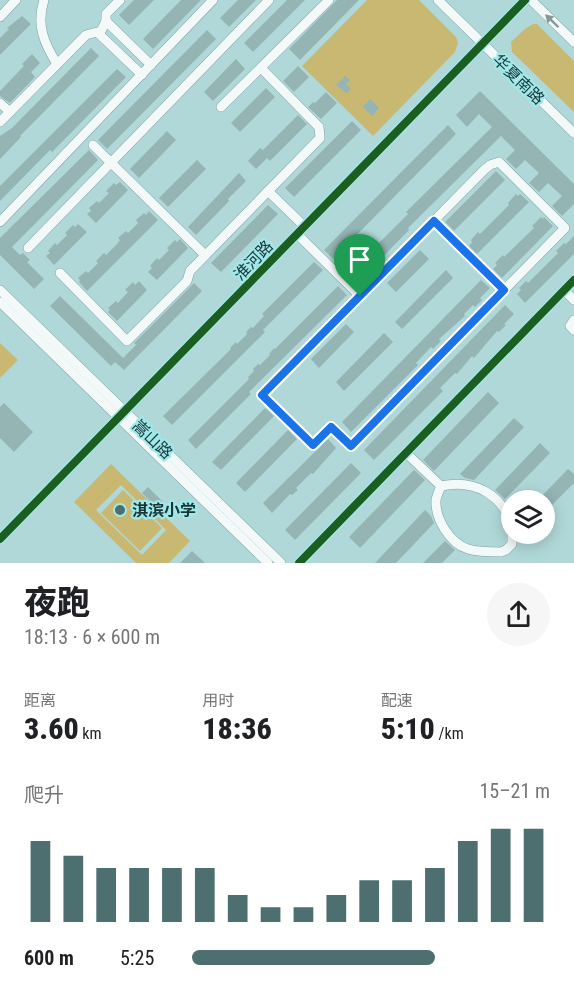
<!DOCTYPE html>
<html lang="zh">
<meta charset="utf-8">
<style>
:root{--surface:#fff;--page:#f6f6f6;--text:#202124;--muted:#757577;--accent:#4e6f6f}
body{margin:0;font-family:"Roboto Condensed","Noto Sans SC",sans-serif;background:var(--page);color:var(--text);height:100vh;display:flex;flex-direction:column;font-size:22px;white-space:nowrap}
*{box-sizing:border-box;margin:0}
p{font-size:20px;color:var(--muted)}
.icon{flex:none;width:33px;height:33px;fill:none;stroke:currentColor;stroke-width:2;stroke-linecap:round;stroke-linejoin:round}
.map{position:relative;height:563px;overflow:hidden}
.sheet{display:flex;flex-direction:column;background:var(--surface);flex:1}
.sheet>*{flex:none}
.tools{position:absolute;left:501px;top:490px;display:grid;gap:12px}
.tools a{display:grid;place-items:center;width:54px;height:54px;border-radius:50%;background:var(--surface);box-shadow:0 3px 15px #0003;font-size:30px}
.pin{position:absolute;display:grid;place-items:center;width:51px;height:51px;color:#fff;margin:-62px -26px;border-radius:50% 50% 50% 0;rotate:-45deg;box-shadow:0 0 6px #0007}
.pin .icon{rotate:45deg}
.round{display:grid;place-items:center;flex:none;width:63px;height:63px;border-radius:32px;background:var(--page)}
.headline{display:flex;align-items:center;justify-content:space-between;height:102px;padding:0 24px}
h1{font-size:33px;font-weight:800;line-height:45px}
.metrics{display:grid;grid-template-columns:repeat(3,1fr);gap:9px;height:102px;padding:6px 24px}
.metrics div{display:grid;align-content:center}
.metrics b{font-size:30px;font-weight:800}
.metrics small{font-size:16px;font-weight:400}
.metrics p{font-size:16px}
.chart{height:168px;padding:12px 24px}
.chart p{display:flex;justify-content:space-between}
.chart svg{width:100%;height:108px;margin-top:6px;stroke:var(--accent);stroke-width:6}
ul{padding:0 24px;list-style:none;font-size:20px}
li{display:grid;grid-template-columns:96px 72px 1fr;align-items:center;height:45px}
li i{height:15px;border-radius:8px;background:var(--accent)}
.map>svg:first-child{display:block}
.green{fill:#c9b872;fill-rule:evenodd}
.building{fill:#95b4b4}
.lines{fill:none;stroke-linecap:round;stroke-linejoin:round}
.minor-casing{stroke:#82a1a2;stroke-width:10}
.minor{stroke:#f3f9f9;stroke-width:9}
.cycleway-casing{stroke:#a0e8e9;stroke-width:11}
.cycleway{stroke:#1b5e20;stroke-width:8}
.oneway{fill:#869898}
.route-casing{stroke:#fff;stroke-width:12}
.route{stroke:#1a73e8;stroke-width:8}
.poi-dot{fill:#4e6f6f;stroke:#a0e8e9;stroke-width:2}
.labels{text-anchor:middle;stroke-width:4.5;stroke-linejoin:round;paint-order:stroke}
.street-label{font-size:16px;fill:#193637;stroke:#a0e8e9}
.poi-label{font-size:16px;font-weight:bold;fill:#193637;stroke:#a0e8e9;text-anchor:start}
</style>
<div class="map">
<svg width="574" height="563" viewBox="0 0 574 563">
<rect width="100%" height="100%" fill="#b1d8d8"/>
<!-- green -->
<g class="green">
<polygon points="367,0 419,0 456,37 458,43 455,52 373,136 302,66"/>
<polygon points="533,24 537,24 574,61 574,112 512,52 511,42 525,29"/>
<polygon points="0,343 18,360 0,378"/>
<path d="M111 464 190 541 169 563H136L74 502ZM121 485 166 530 142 555 96 510Z"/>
<polygon points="123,490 162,528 140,551 101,513"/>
</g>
<!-- building -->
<g class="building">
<polygon points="134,0 154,0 129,25 119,15"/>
<polygon points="181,0 201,0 153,49 143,39"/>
<polygon points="238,0 256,0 229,27 220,18"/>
<polygon points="287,0 305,0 253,52 244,43"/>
<polygon points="337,0 359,0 300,60 289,49"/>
<polygon points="22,16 31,24 0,55 0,38 9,29 7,28"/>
<polygon points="207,30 216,39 107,149 98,140"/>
<polygon points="91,48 99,56 20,136 21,137 0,159 0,136 12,128"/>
<polygon points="32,54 40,63 31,72 35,77 10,103 0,96 0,91 24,66 22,64"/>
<polygon points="236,59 245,69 213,101 204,92"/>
<polygon points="298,66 309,77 294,92 283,81"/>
<polygon points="117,69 126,77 52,152 50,150 0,201 0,186"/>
<polygon points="345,76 350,80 346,84 351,89 346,93 336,85"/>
<polygon points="266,88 275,97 240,132 231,123"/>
<polygon points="480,91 574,184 574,204 562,216 552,206 562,196 548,183 539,192 529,183 539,173 525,160 516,169 506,159 515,150 501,136 408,228 409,230 357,283 348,274 408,214 406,212 492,127 479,114 467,127 456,115"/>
<polygon points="326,92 337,103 321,119 308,107 313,102 315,103"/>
<polygon points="370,99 379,108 372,116 363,107"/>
<polygon points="298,115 307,124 270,161 267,158 256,169 248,161 260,148 263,150"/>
<polygon points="352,121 361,130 294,197 285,188"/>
<polygon points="448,125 456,134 333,259 324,250"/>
<polygon points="167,131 176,140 139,178 130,169"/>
<polygon points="89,150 98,160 12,247 20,255 23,253 30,260 27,262 44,279 34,289 0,255 0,238"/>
<polygon points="197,160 206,169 168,207 159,198"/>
<polygon points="496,171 505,180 454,231 445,222"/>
<polygon points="239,173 246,181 228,199 229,201 196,235 188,227"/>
<polygon points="120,182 128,190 96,223 87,214 91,211 89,208 97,201 99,203 109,193 106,191 114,183 116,185"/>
<polygon points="516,194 518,196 520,194 529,202 477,254 469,246 472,242 471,240 478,232 480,234 509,205 508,203"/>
<polygon points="268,205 278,214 221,272 211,263"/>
<polygon points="149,211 158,220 87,291 79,282 80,280 78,278 86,271 88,273 98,263 96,261 104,253 106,255 117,244 120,240 118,238 126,231 128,233 138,223 136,220 144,213 146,215"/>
<polygon points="541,217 543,219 544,217 553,226 502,278 493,269 497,265 495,263 503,255 504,257 534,228 532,226"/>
<polygon points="78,224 87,232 54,265 46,256 50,253 48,251 55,243 57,245 67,235 65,233 73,225 75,227"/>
<polygon points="574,236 574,254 525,303 517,294 521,290 519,288 526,281 528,283 558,253 556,251 564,243 566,244"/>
<polygon points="180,239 188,248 157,280 148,272 152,268 150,266 157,258 159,260 169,250 167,248 175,240 177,242"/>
<polygon points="420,250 429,259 396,292 387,283"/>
<polygon points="314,262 323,270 263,330 265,332 172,425 163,416 231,349 230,348 236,342 237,344 247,334 246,332 251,327 253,328 264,316 262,314"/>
<polygon points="446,270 453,278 402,329 395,322"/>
<polygon points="481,280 490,288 480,298 482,300 475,307 473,305 464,314 465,316 439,339 441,341 433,349 431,347 416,363 418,365 351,432 342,422"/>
<polygon points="139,281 147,290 117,321 108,312 110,310 108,308 116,301 118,303 128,292 125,290 133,282 135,285"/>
<polygon points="194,283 202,291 124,370 115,362 111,366 50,306 60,296 123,358 136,345 134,343"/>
<polygon points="338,286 347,295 249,392 251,394 196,449 188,440 249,379 248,377 254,371 253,369 258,364 260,365 270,355 269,354 274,348 275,349"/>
<polygon points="505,305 514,314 504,324 506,325 499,332 497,331 474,358 472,356 457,374 455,373 440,388 443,391 374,460 364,450"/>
<polygon points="346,324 354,332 319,368 311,359"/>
<polygon points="384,333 393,342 344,391 336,382"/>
<polygon points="488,392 499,403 434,471 423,460"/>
<polygon points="4,403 33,432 14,452 0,438 0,407"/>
<polygon points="265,408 274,416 221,470 212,462"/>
<polygon points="514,418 524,427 474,480 465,478 460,474"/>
<polygon points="288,430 297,439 245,492 236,483"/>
<polygon points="328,439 336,448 313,474 311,473 296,488 298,490 292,495 290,494 272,513 263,503"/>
<polygon points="540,443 550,453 505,499 495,490"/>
<polygon points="351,463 361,473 295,540 285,530"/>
<polygon points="568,469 574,474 574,483 544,513 544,501 537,501"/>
<polygon points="414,470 425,480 360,548 349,537"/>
<polygon points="148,487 165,504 159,510 142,493"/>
<polygon points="425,510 431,516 434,523 396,563 375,563"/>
<polygon points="445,541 455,550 442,563 423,563"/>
<polygon points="192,551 205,563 180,563"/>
</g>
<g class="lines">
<!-- minor casing -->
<g class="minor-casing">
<g id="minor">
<path d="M44 0C36 25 44 43 57 64"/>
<polyline points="438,0 574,133"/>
<polyline points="531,0 574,42"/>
<polyline points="0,17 16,0"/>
<polyline points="106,21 151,65"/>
<polyline points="98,33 142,75"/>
<polyline points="0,103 10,112"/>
<polyline points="221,107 329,0"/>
<polyline points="0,122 86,35 101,31 106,21 106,14 120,0"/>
<polyline points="93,145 205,255"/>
<polygon points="499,162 565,228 351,446 331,427 313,445 262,395 484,170 490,165"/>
<polyline points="268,191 305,227"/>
<polyline points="434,221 504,290"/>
<polyline points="0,222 213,0"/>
<polyline points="297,234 360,296"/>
<polyline points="28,248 269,0"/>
<polyline points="60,273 127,341 187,281 190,271 320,138 319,127 261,68"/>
<polyline points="0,290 281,563"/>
<polyline points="564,290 574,300"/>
<polyline points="0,302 268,563"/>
<polyline points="574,320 570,326 574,330"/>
<polyline points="406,453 441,486"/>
<path d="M512 527C503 494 474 479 441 486 439 491 437 495 436 500 435 518 449 543 468 549 478 552 490 552 501 552L506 550 512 544V534"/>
<polyline points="0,539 525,0"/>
<polyline points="299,563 574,280"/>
</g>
</g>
<!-- minor -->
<use href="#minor" class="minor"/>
<!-- cycleway casing -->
<g class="cycleway-casing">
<g id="cycleway">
<polyline points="0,539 525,0"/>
<polyline points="299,563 574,280"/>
</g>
</g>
<!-- cycleway -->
<use href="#cycleway" class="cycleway"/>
</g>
<!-- one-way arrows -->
<defs><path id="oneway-solid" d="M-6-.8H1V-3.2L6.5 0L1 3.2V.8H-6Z" transform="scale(1.5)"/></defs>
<use class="oneway" href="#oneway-solid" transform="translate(552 21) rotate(-136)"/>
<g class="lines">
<!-- route casing -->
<g class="route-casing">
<polygon id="route" points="434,221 504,290 351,446 331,427 313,445 262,395"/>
</g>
<!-- route -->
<use href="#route" class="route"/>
</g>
<!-- markers -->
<circle class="poi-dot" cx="120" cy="510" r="6"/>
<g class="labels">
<!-- street labels -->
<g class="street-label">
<text transform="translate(519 79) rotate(44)" y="6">华夏南路</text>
<text transform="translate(253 260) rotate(-46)" y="6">淮河路</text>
<text transform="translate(153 439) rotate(44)" y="6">嵩山路</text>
</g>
<!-- poi labels -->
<g class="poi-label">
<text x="132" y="516">淇滨小学</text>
</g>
</g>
</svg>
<div class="tools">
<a><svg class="icon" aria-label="layers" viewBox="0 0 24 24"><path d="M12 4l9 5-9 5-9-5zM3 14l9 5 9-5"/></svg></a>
</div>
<div class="pin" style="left:360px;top:296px;background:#1e9e55"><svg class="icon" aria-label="arrive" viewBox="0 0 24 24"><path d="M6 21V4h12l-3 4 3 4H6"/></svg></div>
</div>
<section class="sheet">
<div class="headline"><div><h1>夜跑</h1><p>18:13 · 6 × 600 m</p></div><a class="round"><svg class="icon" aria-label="share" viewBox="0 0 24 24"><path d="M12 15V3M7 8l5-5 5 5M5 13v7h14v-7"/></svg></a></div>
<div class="metrics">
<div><p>距离</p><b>3.60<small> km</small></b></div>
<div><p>用时</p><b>18:36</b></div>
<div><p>配速</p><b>5:10<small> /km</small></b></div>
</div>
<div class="chart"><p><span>爬升</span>15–21 m</p>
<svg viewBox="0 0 160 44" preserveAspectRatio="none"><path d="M5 44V11M15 44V17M25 44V22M35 44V22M45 44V22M55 44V22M65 44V33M75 44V38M85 44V38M95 44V33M105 44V27M115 44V27M125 44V22M135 44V11M145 44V6M155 44V6"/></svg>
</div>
<ul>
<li><b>600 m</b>5:25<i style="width:68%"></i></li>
</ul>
</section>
